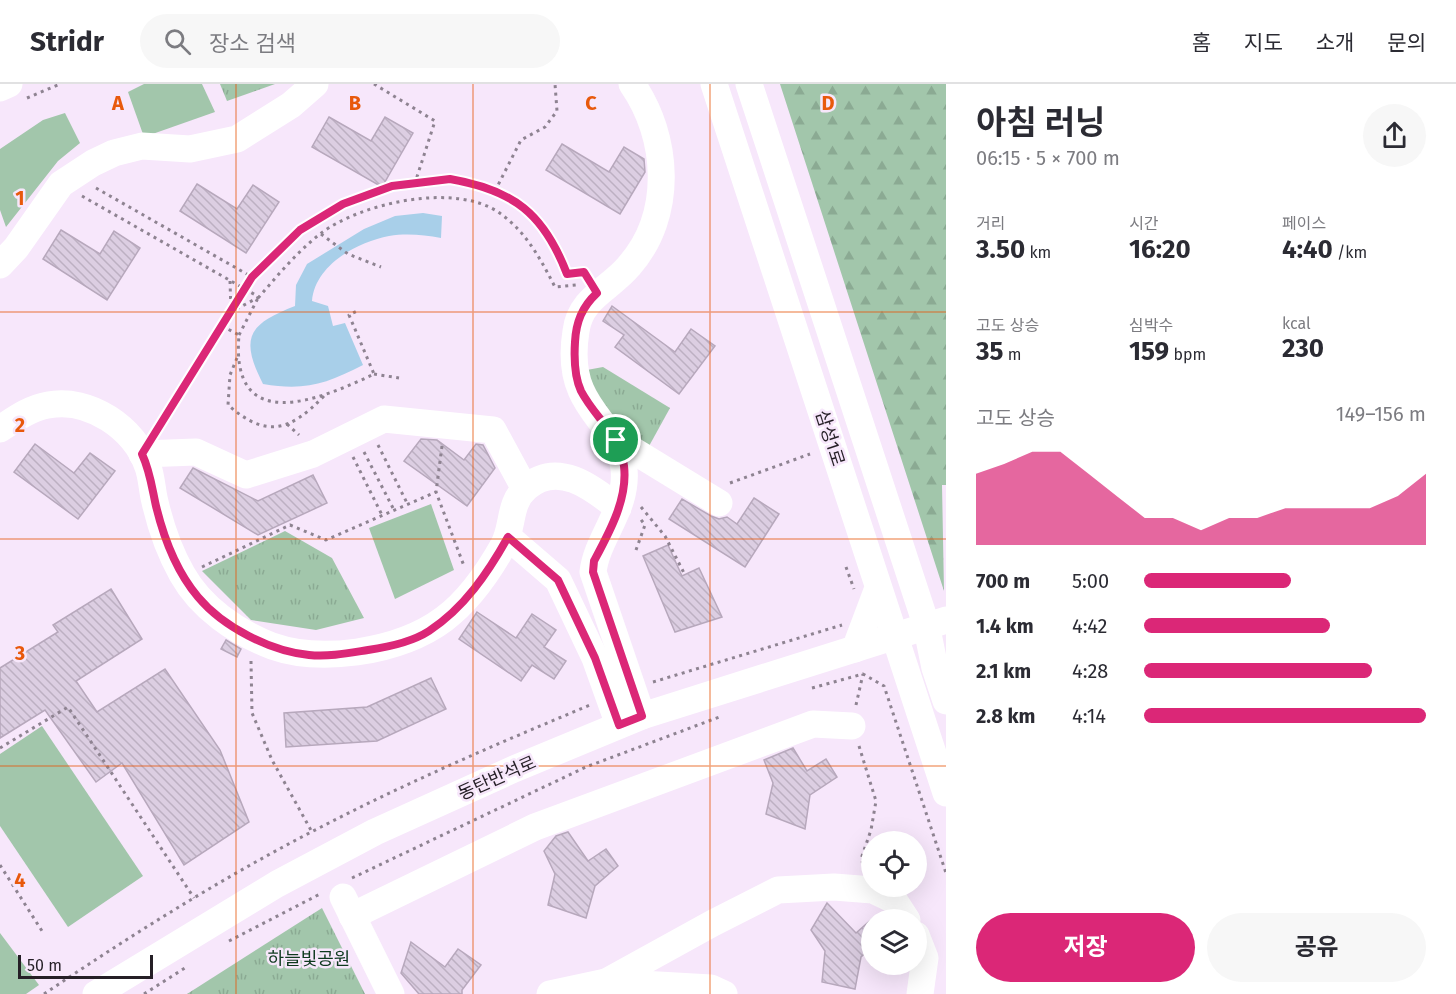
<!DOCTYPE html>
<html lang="ko">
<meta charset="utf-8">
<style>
:root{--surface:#fff;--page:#f7f7f7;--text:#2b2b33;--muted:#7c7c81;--line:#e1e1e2;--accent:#db2777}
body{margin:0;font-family:"Fira Sans","Noto Sans KR",sans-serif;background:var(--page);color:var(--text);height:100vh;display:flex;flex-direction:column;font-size:22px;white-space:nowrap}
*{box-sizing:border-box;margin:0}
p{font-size:20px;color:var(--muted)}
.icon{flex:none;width:33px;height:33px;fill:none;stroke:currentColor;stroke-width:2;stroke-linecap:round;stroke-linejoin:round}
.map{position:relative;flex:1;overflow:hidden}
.drawer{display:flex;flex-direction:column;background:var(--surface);width:510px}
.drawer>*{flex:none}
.buttons{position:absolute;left:861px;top:747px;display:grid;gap:12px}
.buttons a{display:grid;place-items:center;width:66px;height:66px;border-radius:50%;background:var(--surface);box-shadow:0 6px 24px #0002;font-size:30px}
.scale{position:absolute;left:18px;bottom:15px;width:135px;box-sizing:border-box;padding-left:6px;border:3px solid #251f26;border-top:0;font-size:16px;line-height:21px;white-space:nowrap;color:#251f26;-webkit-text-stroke:4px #f7e7fb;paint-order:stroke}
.pin{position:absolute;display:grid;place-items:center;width:51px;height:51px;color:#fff;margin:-26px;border:3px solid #fff;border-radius:50%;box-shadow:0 2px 6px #0007}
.round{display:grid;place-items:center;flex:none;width:63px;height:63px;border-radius:32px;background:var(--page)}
.headline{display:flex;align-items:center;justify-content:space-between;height:102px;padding:0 30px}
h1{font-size:33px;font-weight:700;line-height:45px}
.figures{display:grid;grid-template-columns:repeat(3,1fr);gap:9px;height:102px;padding:6px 30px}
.figures div{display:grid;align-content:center}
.figures b{font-size:26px;font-weight:700}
.figures small{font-size:16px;font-weight:400}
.figures p{font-size:16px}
.chart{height:168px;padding:12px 30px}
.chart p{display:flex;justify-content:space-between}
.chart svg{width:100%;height:108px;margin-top:6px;fill:var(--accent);opacity:.7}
.button{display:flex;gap:12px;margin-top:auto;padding:12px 30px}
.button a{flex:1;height:69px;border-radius:36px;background:var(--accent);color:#fff;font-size:24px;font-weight:700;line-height:69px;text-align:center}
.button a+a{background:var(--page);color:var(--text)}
ul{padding:0 30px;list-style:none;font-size:20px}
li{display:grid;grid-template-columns:96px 72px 1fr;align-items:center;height:45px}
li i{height:15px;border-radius:8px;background:var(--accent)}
header{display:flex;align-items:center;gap:36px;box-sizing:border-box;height:84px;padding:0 30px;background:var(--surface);border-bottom:2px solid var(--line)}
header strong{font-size:28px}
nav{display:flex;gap:33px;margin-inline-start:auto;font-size:21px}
.search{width:420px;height:54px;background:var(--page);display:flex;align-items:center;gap:15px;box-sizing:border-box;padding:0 21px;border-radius:33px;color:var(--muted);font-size:22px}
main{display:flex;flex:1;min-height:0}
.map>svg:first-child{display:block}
.grass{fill:#a2c6ab}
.forest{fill:url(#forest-firs)}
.park{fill:url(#park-tufts)}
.water{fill:#a8cfe9}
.building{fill:url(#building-back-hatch);stroke:#b7a8bc;stroke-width:1.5}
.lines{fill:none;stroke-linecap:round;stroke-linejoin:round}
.path{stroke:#8e8391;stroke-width:3;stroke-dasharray:3 4.5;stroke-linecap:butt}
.minor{stroke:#fff;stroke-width:27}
.route-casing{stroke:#fff;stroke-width:12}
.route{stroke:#db2777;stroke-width:8}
.grid{fill:none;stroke:#e8590c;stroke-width:1.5;stroke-opacity:0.55}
.labels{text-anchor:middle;stroke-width:5;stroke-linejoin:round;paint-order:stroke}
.street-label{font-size:18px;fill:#251f26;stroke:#f7e7fb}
.park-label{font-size:18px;fill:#0e391e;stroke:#f7e7fb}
.grid-label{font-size:20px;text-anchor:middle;font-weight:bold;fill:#e8590c;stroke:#f7e7fb;stroke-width:5;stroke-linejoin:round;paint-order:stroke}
</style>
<header>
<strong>Stridr</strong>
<div class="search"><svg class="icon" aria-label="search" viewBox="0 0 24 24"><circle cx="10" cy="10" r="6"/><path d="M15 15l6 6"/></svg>장소 검색</div>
<nav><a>홈</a><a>지도</a><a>소개</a><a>문의</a></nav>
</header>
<main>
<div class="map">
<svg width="946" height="910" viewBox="0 0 946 910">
<defs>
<pattern id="forest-firs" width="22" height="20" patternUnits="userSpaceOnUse" patternTransform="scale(1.5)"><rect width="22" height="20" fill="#a2c6ab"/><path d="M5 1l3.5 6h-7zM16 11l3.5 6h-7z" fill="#8baa93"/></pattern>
<pattern id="park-tufts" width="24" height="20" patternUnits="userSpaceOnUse" patternTransform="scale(1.5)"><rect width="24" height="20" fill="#a2c6ab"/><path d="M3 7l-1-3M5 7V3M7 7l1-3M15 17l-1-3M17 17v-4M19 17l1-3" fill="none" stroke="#8baa93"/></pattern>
<pattern id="building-back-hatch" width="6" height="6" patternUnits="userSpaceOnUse" patternTransform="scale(1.5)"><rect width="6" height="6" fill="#dccee2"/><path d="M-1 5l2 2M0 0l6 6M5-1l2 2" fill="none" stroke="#bdb0c2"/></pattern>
</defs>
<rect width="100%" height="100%" fill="#f7e7fb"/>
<!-- grass -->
<g class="grass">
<polygon points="144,0 202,0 215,28 144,53 128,8"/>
<polygon points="65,29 80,59 58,77 6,143 0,126 0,65 43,36"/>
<polygon points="431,420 454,486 395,515 369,444"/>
<polygon points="42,642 143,792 68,843 0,742 0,670"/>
<polygon points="0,849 39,901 26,910 0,910"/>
</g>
<!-- forest -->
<polygon class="forest" points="780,0 946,0 946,401 942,401 944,507"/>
<!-- park -->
<g class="park">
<polygon points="220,0 275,0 227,17"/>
<polygon points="603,283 670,324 643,373 576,288"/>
<polygon points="285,447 332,474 364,534 316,546 251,536 202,487"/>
<polygon points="322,824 365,910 187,910"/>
</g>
<!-- water -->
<path class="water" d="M423 129 442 132 441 154C424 151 407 149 389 152 357 158 315 181 312 217L328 222 333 242 345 239 363 281C326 300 305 307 263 300 239 253 249 240 295 222L296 201 307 180 364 145 395 132Z"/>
<!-- building -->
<g class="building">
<polygon points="329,33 371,57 385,33 413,49 382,103 312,63"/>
<polygon points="562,60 609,88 624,63 644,75 645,88 620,130 546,86"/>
<polygon points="197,100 237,125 253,101 279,118 246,169 180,127"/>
<polygon points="61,146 100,170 114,147 140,164 107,216 43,175"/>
<polygon points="612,222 675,268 691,245 715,262 679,310 615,263 624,251 603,237"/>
<polygon points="421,355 437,356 464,376 476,360 483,361 495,384 467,422 404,377"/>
<polygon points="35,360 74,389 90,369 115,387 78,435 14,388"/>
<polygon points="193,384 258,417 313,391 327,419 258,451 180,404"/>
<polygon points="754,414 779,430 745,483 669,435 682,415 711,432 719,435 727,433 737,440"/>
<polygon points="668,461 682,492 699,484 722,533 675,548 643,472"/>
<polygon points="111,505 142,555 76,597 97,628 165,585 220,666 249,738 184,781 122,679 96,698 45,626 0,654 0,584 58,548 53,541"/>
<polygon points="477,528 516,554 532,530 556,546 544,563 566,577 554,595 532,581 521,597 459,555"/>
<polygon points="226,556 241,565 237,573 221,565"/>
<polygon points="431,594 446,625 377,657 286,663 284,629 367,623"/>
<polygon points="793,664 807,687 826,675 837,693 810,711 805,745 766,730 773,699 764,676"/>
<polygon points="568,748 588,777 606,765 618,782 595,802 586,834 548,821 555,790 544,767 556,752"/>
<polygon points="827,819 856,849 872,835 872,863 861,873 855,905 822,898 825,867 811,846"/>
<polygon points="411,858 445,883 458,865 481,881 462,906 462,910 419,910 401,889"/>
</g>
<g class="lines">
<!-- path -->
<g class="path">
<polyline points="374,0 435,37 415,99"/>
<polyline points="27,14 60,0"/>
<polyline points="96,104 252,193"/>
<polyline points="495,107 521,56 545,43 557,27 555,0"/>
<path d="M82 112 259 213C278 191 297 168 320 150 360 119 457 97 501 130 527 149 541 176 555 203L576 201"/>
<polyline points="321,150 348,170 381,183"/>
<polyline points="230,197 231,228 259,213"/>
<path d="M222 242 239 251C230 352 318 317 374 290L349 231 357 227"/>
<polyline points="239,251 258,214"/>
<path d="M237 274 230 291 228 321C267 355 290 347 324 312"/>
<polyline points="374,290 399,294"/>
<polyline points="287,340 299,351"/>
<path d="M156 347C179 311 201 275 224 239 233 224 242 206 253 192 320 112 465 48 546 145 556 157 561 175 567 190L584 187 587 192"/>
<polyline points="378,361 407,419"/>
<polyline points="442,362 436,408 464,482"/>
<polyline points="364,368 394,426"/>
<polyline points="353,373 382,431"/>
<polyline points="730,399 810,370"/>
<polyline points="641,423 665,452 684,489"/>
<polyline points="636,466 645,441 639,433"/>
<polyline points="202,483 290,441 326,456 436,408"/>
<polyline points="846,483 854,505"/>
<polyline points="251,577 252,629 272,676 312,748"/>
<polyline points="653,598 842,541"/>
<polyline points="812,604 863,590 884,602 946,789"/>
<polyline points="856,621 863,590"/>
<polyline points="859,662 876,717 871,746 861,775 864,782"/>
<polyline points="0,664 68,623 194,814"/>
<polyline points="0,781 42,847"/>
<polyline points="352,794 586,683 722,632"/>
<polyline points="229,857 322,809"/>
<path d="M44 910C133 850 225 792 321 743 408 698 499 659 590 621"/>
<polyline points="144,910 188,882"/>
</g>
<!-- minor -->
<g class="minor">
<path d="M632 0C669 53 674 131 629 182 610 205 580 214 576 247 573 266 573 288 581 306 593 335 620 351 624 385 628 425 597 453 593 488L642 632"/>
<polyline points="714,0 946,709"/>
<polyline points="749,0 926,540 935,584 946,617"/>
<polyline points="0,4 9,0"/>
<polyline points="0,181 16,164 61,100 93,79 114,69 142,62 190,65 237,55 291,21 315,0"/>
<path d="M0 345C15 335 30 324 48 321 89 313 135 344 148 383 152 394 152 407 155 418 161 444 169 467 182 490 201 524 236 548 272 562 300 572 328 572 357 568 431 557 467 526 503 462 514 443 508 420 526 404 557 376 592 403 618 424"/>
<polyline points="616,356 719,419"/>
<polyline points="142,370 196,368 246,391 313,370 384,335 493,346 525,405"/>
<polyline points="508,453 558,496 595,574 619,641"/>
<polyline points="855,565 878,504"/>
<polyline points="343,813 391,910"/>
<polyline points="352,832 535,743 813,640 852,642"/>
<polyline points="916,851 925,874 920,910"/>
<polyline points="606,898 713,839 778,806 834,803 873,806 894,816 907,836"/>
<polyline points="96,910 277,800 375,748 514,685 642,632 946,536"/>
<polyline points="550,910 606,898 711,904 724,910"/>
</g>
</g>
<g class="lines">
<!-- route casing -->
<g class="route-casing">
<path id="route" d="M450 95C514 106 544 130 567 190L584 188 597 209C582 223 576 238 575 258 574 274 574 292 581 307 595 334 620 350 624 382 628 415 609 449 594 477L593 488 642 632 619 641 595 574 558 496 508 453C488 489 464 524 429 547 412 558 389 563 368 566 349 569 329 573 309 571 270 567 223 543 198 513 176 487 164 455 156 422 152 404 150 387 142 370L252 193 300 146 343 120 392 102Z"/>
</g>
<!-- route -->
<use href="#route" class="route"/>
</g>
<!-- grid -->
<path class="grid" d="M236 0V910M473 0V910M710 0V910M0 228H946M0 455H946M0 682H946"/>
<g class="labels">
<!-- street labels -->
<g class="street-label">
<text transform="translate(830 354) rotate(72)" y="6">삼성1로</text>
<text transform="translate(497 694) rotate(-24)" y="6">동탄반석로</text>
</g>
<!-- park labels -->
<g class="park-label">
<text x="309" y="881">하늘빛공원</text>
</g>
</g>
<g class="grid-label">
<text x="118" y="26">A</text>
<text x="355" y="26">B</text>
<text x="591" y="26">C</text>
<text x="828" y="26">D</text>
<text x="20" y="121">1</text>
<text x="20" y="348">2</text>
<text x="20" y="576">3</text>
<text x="20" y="803">4</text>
</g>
</svg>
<div class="buttons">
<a><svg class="icon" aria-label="locate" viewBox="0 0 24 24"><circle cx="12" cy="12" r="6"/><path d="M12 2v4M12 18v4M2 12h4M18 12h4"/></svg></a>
<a><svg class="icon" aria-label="layers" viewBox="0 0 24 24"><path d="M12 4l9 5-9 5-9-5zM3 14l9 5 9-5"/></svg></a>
</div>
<div class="scale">50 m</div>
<div class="pin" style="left:616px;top:356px;background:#1e9e55"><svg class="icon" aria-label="arrive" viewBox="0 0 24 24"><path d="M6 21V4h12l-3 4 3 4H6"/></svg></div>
</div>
<section class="drawer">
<div class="headline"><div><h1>아침 러닝</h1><p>06:15 · 5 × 700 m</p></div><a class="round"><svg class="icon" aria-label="share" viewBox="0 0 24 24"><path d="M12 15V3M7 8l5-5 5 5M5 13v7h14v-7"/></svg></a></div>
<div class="figures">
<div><p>거리</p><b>3.50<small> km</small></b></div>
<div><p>시간</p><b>16:20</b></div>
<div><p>페이스</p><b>4:40<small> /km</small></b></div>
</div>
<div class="figures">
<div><p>고도 상승</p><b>35<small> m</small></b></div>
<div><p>심박수</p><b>159<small> bpm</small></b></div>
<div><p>kcal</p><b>230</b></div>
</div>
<div class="chart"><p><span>고도 상승</span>149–156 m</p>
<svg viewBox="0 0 160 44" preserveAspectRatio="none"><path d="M0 44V15L10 11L20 6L30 6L40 15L50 24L60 33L70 33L80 38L90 33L100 33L110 29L120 29L130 29L140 29L150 24L160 15V44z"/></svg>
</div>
<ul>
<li><b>700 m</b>5:00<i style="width:52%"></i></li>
<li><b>1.4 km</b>4:42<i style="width:66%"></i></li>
<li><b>2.1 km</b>4:28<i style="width:81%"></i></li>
<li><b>2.8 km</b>4:14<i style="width:100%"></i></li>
</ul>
<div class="button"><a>저장</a><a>공유</a></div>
</section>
</main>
